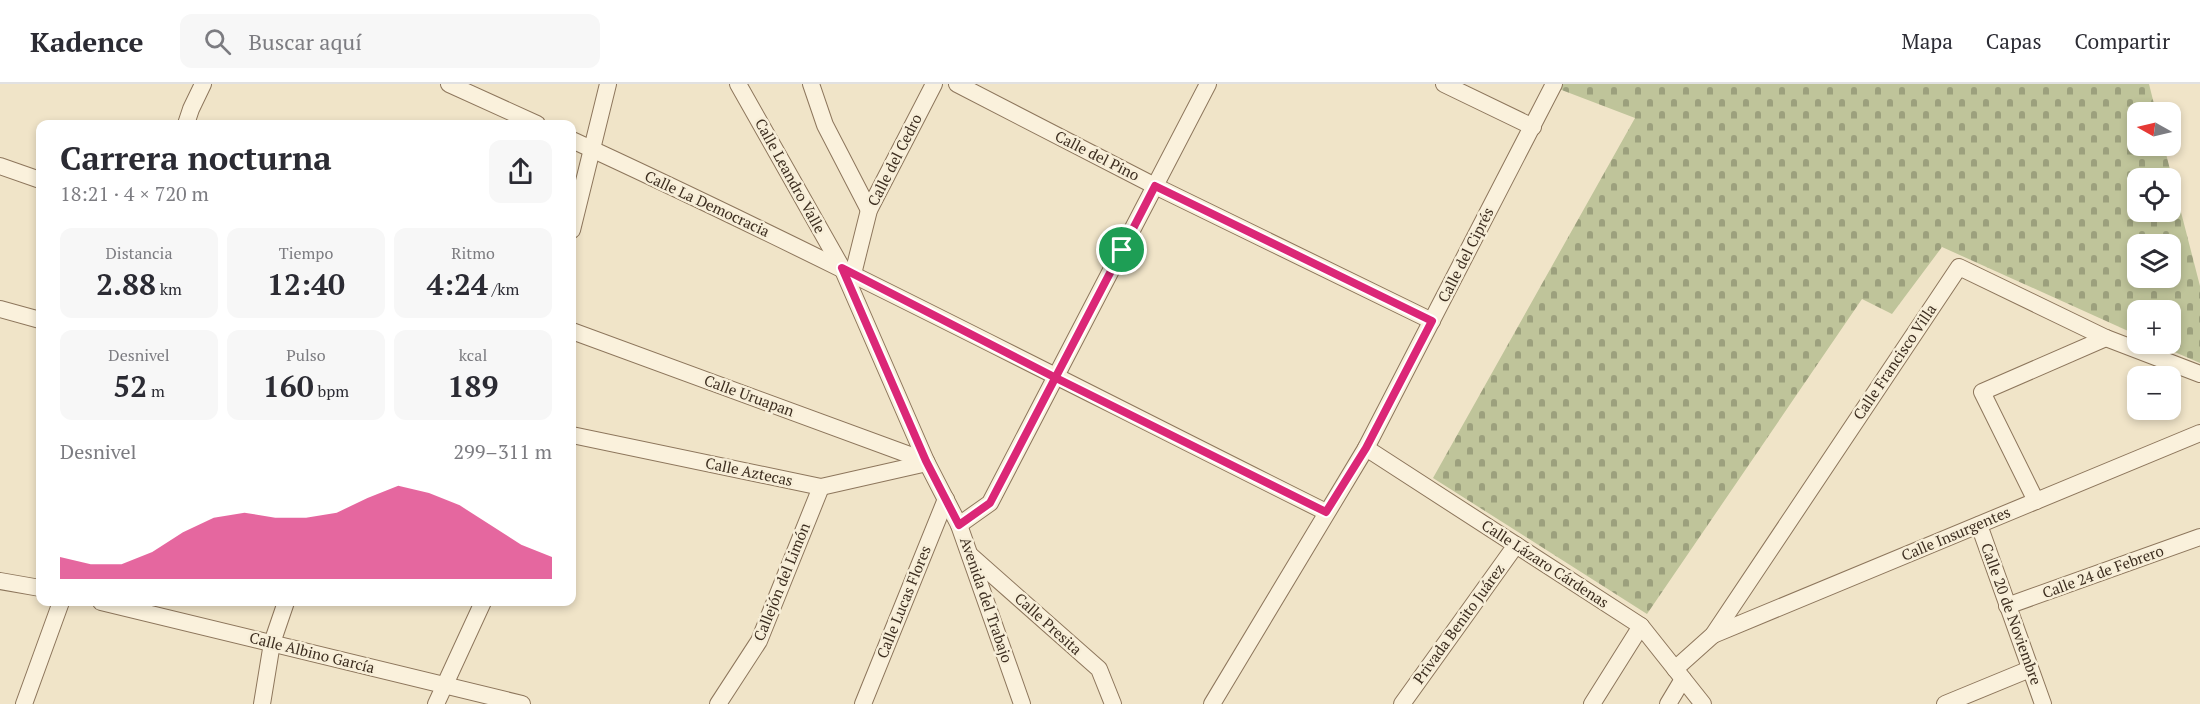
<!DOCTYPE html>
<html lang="es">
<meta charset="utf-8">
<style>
:root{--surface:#fff;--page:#f7f7f7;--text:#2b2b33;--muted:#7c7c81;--line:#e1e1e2;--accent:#db2777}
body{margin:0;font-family:"PT Serif",serif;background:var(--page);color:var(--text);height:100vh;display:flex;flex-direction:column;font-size:22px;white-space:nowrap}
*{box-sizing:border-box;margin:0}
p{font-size:20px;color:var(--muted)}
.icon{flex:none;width:33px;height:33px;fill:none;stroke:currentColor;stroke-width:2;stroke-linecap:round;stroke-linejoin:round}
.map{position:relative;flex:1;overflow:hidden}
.panel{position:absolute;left:36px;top:36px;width:540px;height:486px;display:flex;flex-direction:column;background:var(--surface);border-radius:12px;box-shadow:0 3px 9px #0003}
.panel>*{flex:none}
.needle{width:39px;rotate:278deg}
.buttons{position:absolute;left:2127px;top:18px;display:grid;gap:12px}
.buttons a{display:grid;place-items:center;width:54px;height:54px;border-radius:12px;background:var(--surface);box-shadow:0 3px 9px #0003;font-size:30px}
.pin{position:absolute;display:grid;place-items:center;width:51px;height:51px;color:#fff;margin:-26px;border:3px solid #fff;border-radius:50%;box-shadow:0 2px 6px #0007}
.round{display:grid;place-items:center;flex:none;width:63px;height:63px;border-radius:12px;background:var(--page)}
.summary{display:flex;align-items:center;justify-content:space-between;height:102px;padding:0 24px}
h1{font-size:33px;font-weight:700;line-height:45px}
.metrics{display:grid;grid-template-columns:repeat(3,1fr);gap:9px;height:102px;padding:6px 24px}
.metrics div{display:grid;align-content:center;border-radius:12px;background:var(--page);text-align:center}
.metrics b{font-size:30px;font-weight:700}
.metrics small{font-size:16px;font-weight:400}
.metrics p{font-size:16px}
.chart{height:168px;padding:12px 24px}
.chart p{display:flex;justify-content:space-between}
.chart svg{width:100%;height:108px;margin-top:6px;fill:var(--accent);opacity:.7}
header{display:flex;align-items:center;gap:36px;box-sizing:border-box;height:84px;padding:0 30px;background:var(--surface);border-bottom:2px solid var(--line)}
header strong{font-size:28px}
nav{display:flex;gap:33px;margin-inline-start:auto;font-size:21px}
.search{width:420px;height:54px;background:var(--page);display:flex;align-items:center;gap:15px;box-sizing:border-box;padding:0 21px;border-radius:12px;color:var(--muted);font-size:22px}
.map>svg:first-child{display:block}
.cemetery{fill:url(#cemetery-stones);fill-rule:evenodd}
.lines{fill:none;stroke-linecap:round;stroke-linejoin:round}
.minor-casing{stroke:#8d765c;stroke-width:18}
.minor{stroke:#faf1dc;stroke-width:16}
.route-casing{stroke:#fff;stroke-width:12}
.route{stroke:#db2777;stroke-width:8}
.labels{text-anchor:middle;stroke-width:5;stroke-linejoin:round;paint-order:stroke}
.street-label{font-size:15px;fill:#3d2e20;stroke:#f7eed8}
</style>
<header>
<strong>Kadence</strong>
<div class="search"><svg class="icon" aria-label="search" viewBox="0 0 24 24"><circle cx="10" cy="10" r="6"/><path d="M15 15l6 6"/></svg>Buscar aquí</div>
<nav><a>Mapa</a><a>Capas</a><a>Compartir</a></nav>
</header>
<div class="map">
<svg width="2200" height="620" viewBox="0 0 2200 620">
<defs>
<pattern id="cemetery-stones" width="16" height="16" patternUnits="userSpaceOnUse" patternTransform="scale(1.5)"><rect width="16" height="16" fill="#bfc49a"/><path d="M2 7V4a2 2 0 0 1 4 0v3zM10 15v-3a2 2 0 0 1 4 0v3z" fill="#9ca07d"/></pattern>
</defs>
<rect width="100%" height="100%" fill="#f0e4c8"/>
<!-- cemetery -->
<path class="cemetery" d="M1561 0H2149L2156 28H2138V62H2164L2200 202V279L2156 260H2170V226H2138L2137 251 1942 163 1892 230 1862 215 1647 530 1433 394 1635 34 1559 5ZM2138 94H2170V128H2138ZM2138 160H2170V194H2138Z"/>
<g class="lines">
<!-- minor casing -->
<g class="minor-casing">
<g id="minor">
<polyline points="449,0 537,40"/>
<polyline points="738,0 842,184 926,377 959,441 1022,620"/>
<polyline points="811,0 825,41 869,126"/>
<polyline points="957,0 1155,102 1432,237"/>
<polyline points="1444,0 1533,43"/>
<polyline points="186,40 191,25 203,0"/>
<path d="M572 56C826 173 1075 303 1326 428"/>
<polyline points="0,82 40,96"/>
<polyline points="572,146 608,0"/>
<polyline points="853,190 869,126 934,0"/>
<polyline points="0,225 40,236"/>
<polyline points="572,247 926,377"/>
<polyline points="572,351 821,403 927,379"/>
<polyline points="1366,364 1641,542 1703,620"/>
<polyline points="2036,417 1982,308 2106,254"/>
<polyline points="959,441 990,419 1208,0"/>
<polyline points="1979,441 2043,620"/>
<polyline points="970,471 1099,585 1113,620"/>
<polyline points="0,497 40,504"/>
<polyline points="101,518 522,620"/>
<polyline points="2007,522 2200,453"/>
<polyline points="1713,551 2200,349"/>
<polyline points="1675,585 1713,551 1959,183 2106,254 2200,290"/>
<polyline points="24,620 61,518"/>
<polyline points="262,620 272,559 286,518"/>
<polyline points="436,620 483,518"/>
<polyline points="718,620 759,557 821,403"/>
<polyline points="863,620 946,415"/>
<polyline points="1212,620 1366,364 1554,0"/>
<polyline points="1402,620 1516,461"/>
<polyline points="1592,620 1641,542"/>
<polyline points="1668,620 1683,595"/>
<polyline points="1945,620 2030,585"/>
</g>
</g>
<!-- minor -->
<use href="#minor" class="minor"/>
</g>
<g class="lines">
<!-- route casing -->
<g class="route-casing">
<polyline id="route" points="1122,166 990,419 959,441 926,377 842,184 1056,294 1326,428 1366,364 1432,237 1155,102 1122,166"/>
</g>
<!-- route -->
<use href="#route" class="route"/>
</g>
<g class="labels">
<!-- street labels -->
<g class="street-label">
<text transform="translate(1097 72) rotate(27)" y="5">Calle del Pino</text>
<text transform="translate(895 76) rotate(-63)" y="5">Calle del Cedro</text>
<text transform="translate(790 92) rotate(61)" y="5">Calle Leandro Valle</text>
<text transform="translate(707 120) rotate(25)" y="5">Calle La Democracia</text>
<text transform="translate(1466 171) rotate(-63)" y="5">Calle del Ciprés</text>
<text transform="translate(1895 278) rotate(-56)" y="5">Calle Francisco Villa</text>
<text transform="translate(749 312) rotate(20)" y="5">Calle Uruapan</text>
<text transform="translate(749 388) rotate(12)" y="5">Calle Aztecas</text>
<text transform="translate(1956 450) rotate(-23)" y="5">Calle Insurgentes</text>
<text transform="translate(1545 480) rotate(33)" y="5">Calle Lázaro Cárdenas</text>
<text transform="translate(2103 488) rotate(-20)" y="5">Calle 24 de Febrero</text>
<text transform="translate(782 498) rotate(-68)" y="5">Callejón del Limón</text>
<text transform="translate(986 516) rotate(71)" y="5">Avenida del Trabajo</text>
<text transform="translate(904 518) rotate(-68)" y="5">Calle Lucas Flores</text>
<text transform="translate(2011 530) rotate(70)" y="5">Calle 20 de Noviembre</text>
<text transform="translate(1048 540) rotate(42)" y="5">Calle Presita</text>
<text transform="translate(1459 540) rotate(-54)" y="5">Privada Benito Juárez</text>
<text transform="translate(312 569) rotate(14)" y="5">Calle Albino García</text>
</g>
</g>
</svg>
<div class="buttons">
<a><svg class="needle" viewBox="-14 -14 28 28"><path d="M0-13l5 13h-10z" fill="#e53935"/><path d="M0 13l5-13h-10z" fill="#7c7c81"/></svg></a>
<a><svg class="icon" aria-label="locate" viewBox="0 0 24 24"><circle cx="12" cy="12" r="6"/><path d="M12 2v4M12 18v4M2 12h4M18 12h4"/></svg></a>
<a><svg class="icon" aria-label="layers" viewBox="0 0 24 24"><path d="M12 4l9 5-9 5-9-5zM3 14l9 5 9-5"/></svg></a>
<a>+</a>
<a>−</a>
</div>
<div class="pin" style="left:1122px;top:166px;background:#1e9e55"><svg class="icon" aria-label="arrive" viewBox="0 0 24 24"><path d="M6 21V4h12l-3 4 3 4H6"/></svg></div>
<section class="panel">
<div class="summary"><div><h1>Carrera nocturna</h1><p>18:21 · 4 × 720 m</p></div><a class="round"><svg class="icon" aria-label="share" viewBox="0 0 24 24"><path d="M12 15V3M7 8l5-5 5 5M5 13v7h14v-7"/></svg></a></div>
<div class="metrics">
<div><p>Distancia</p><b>2.88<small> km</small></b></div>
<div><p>Tiempo</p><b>12:40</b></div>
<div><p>Ritmo</p><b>4:24<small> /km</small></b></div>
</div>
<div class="metrics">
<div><p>Desnivel</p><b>52<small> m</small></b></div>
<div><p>Pulso</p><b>160<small> bpm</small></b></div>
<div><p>kcal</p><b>189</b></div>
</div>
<div class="chart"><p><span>Desnivel</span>299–311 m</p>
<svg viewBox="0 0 160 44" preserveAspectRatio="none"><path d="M0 44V35L10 38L20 38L30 33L40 25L50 19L60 17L70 19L80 19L90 17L100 11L110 6L120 9L130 14L140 22L150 30L160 35V44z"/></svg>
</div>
</section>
</div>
